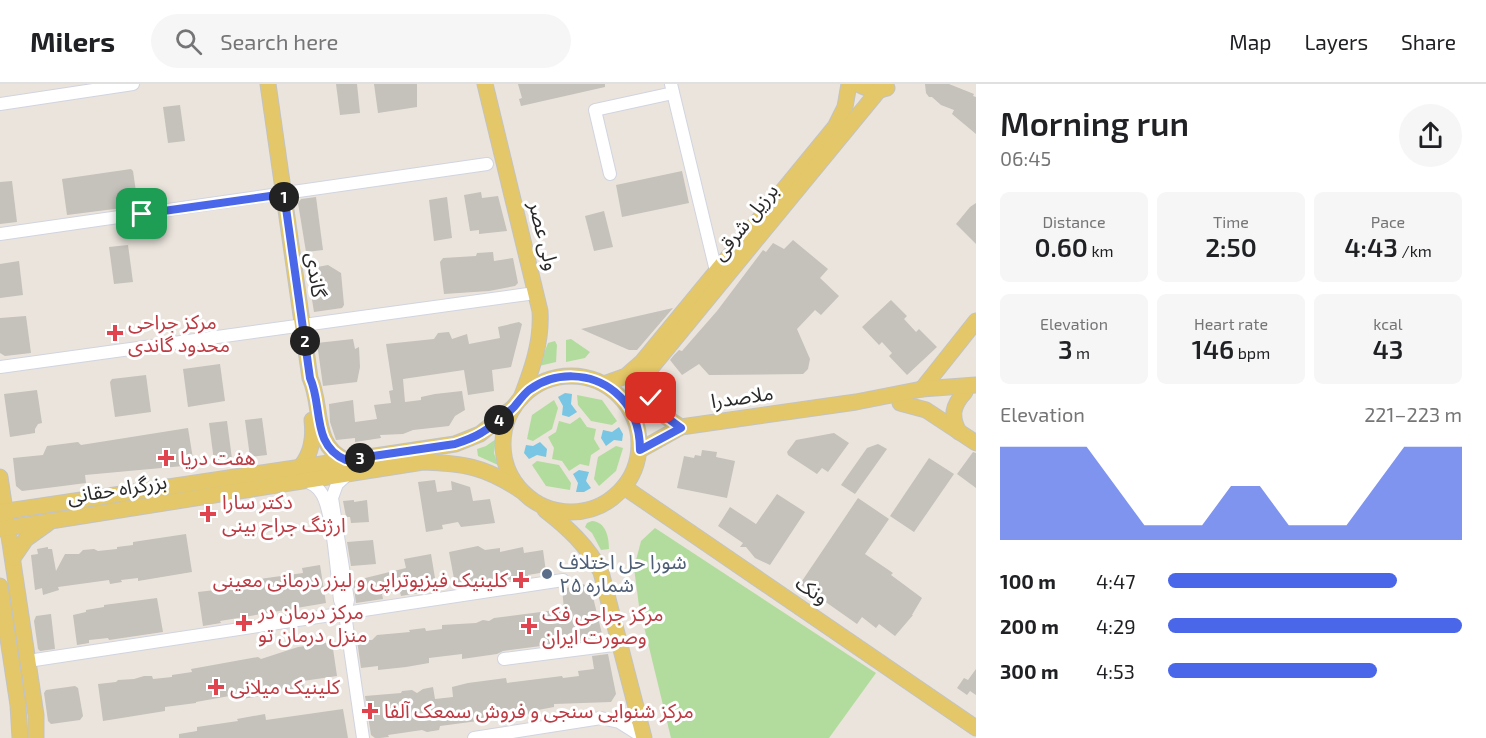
<!DOCTYPE html>
<meta charset="utf-8">
<style>
:root{--surface:#fff;--page:#f6f6f6;--text:#202124;--muted:#757577;--line:#e0e0e0;--accent:#4a67e9}
body{margin:0;font-family:"Exo 2","Noto Sans Arabic",sans-serif;background:var(--page);color:var(--text);height:100vh;display:flex;flex-direction:column;font-size:22px;white-space:nowrap}
*{box-sizing:border-box;margin:0}
p{font-size:20px;color:var(--muted)}
.icon{flex:none;width:33px;height:33px;fill:none;stroke:currentColor;stroke-width:2;stroke-linecap:round;stroke-linejoin:round}
.map{position:relative;flex:1;overflow:hidden}
.panel{display:flex;flex-direction:column;background:var(--surface);width:510px}
.panel>*{flex:none}
.pin{position:absolute;display:grid;place-items:center;width:51px;height:51px;color:#fff;margin:-26px;border-radius:12px;box-shadow:0 3px 9px #0006}
.km{position:absolute;width:30px;height:30px;margin:-15px;border-radius:50%;background:#222;color:#fff;font-size:16px;line-height:30px;text-align:center}
.round{display:grid;place-items:center;flex:none;width:63px;height:63px;border-radius:32px;background:var(--page)}
.head{display:flex;align-items:center;justify-content:space-between;height:102px;padding:0 24px}
h1{font-size:33px;font-weight:600;line-height:45px}
.stats{display:grid;grid-template-columns:repeat(3,1fr);gap:9px;height:102px;padding:6px 24px}
.stats div{display:grid;align-content:center;border-radius:9px;background:var(--page);text-align:center}
.stats b{font-size:26px;font-weight:600}
.stats small{font-size:16px;font-weight:400}
.stats p{font-size:16px}
.chart{height:168px;padding:12px 24px}
.chart p{display:flex;justify-content:space-between}
.chart svg{width:100%;height:108px;margin-top:6px;fill:var(--accent);opacity:.7}
ul{padding:0 24px;list-style:none;font-size:20px}
li{display:grid;grid-template-columns:96px 72px 1fr;align-items:center;height:45px}
li i{height:15px;border-radius:8px;background:var(--accent)}
header{display:flex;align-items:center;gap:36px;box-sizing:border-box;height:84px;padding:0 30px;background:var(--surface);border-bottom:2px solid var(--line)}
header strong{font-size:28px}
nav{display:flex;gap:33px;margin-inline-start:auto;font-size:21px}
.search{width:420px;height:54px;background:var(--page);display:flex;align-items:center;gap:15px;box-sizing:border-box;padding:0 21px;border-radius:33px;color:var(--muted);font-size:22px}
main{display:flex;flex:1;min-height:0}
.map>svg:first-child{display:block}
.green{fill:#b2dc9d}
.water{fill:#78c6e3}
.building{fill:#c5c1bb}
.lines{fill:none;stroke-linecap:round;stroke-linejoin:round}
.minor-casing{stroke:#d1d4e0;stroke-width:14}
.major-casing{stroke:#c3c3c3;stroke-width:17}
.minor{stroke:#fff;stroke-width:12}
.major{stroke:#e3c768;stroke-width:15}
.route-casing{stroke:#fff;stroke-width:12}
.route{stroke:#4a67e9;stroke-width:8}
.health-dot{fill:#e0444e;stroke:#fff;stroke-width:2}
.service-dot{fill:#5c6f8a;stroke:#fff;stroke-width:2}
.labels{text-anchor:middle;stroke-width:6;stroke-linejoin:round;paint-order:stroke}
.street-label{font-size:20px;fill:#292929;stroke:#fff}
.health-label{font-size:20px;fill:#be3a42;stroke:#fff;text-anchor:start}
.service-label{font-size:20px;fill:#4e5e75;stroke:#fff;text-anchor:start}
</style>
<header>
<strong>Milers</strong>
<div class="search"><svg class="icon" aria-label="search" viewBox="0 0 24 24"><circle cx="10" cy="10" r="6"/><path d="M15 15l6 6"/></svg>Search here</div>
<nav><a>Map</a><a>Layers</a><a>Share</a></nav>
</header>
<main>
<div class="map">
<svg width="976" height="654" viewBox="0 0 976 654">
<rect width="100%" height="100%" fill="#eae4dc"/>
<!-- green -->
<g class="green">
<polygon points="571,255 590,268 585,274 566,278 566,256"/>
<polygon points="555,257 557,261 556,278 539,282 548,259"/>
<polygon points="577,311 602,316 617,337 612,341 591,337 578,321"/>
<polygon points="554,316 558,324 552,345 533,357 527,355 532,331"/>
<polygon points="580,333 587,343 596,345 594,355 600,365 591,371 589,382 580,380 569,387 562,377 552,375 554,364 548,353 556,348 559,337 570,340"/>
<polygon points="496,355 494,369 498,381 478,372 477,365 486,362"/>
<polygon points="616,362 623,364 616,387 599,402 594,395 598,373"/>
<polygon points="537,377 559,381 571,399 570,406 546,402 532,381"/>
<path d="M592 437C606 438 609 453 609 465L601 466 592 449 585 443 587 439Z"/>
<polygon points="655,444 876,589 829,654 671,654 639,522 634,484 641,457"/>
</g>
<!-- water -->
<g class="water">
<polygon points="565,309 572,310 571,320 577,328 569,333 562,331 563,322 558,313"/>
<polygon points="619,343 623,350 622,357 614,356 606,362 601,354 603,346 612,348"/>
<polygon points="540,358 547,365 546,373 537,371 529,375 524,369 526,361 533,362"/>
<polygon points="579,386 589,388 586,397 591,404 584,408 576,408 578,399 573,390"/>
</g>
<!-- building -->
<g class="building">
<polygon points="336,0 357,0 360,29 340,31"/>
<polygon points="374,0 417,0 417,23 378,29"/>
<polygon points="518,0 605,0 605,3 521,22 519,15 522,14"/>
<polygon points="925,0 949,0 974,10 973,12 976,13 976,50 952,30 954,26 941,21 932,13 929,13 926,9"/>
<polygon points="180,21 185,57 168,59 163,23"/>
<polygon points="131,85 133,87 138,122 67,131 62,95"/>
<polygon points="682,87 689,119 622,133 616,101"/>
<polygon points="12,97 17,138 0,140 0,98"/>
<polygon points="481,108 482,114 498,112 507,147 488,149 479,150 479,146 470,147 464,111"/>
<polygon points="316,113 323,166 306,168 298,119 301,115"/>
<polygon points="447,113 452,154 434,157 429,116"/>
<polygon points="976,119 976,160 956,140 970,123"/>
<polygon points="604,127 613,163 594,167 585,132"/>
<polygon points="793,156 828,185 820,194 839,212 821,231 815,226 797,245 810,275 808,285 803,290 709,291 699,280 682,291 670,276 674,271 679,266 682,267 717,227 763,166 766,168 773,159 784,165"/>
<polygon points="128,161 133,198 114,200 109,163"/>
<polygon points="493,168 494,177 513,174 518,199 515,202 489,207 444,210 440,178 443,174 476,172 477,169"/>
<polygon points="19,177 23,211 0,214 0,180"/>
<polygon points="328,181 341,189 344,221 342,224 314,228 307,185"/>
<polygon points="891,216 907,232 904,235 916,248 919,245 937,263 907,291 889,272 892,269 882,258 879,261 862,243"/>
<polygon points="673,224 637,266 629,266 581,245"/>
<polygon points="26,232 31,269 5,272 0,269 0,234"/>
<polygon points="519,238 522,240 511,283 492,286 494,307 468,311 464,286 403,295 405,318 421,316 421,313 435,310 462,307 465,326 455,332 449,342 413,346 403,350 380,351 381,354 355,358 355,354 336,356 330,338 329,320 353,316 355,338 377,335 374,321 391,319 389,307 393,306 386,260 434,255 438,249 449,248 452,255 467,250 469,260 500,254 498,243"/>
<polygon points="353,255 355,265 359,263 360,283 357,298 323,302 317,259"/>
<polygon points="220,280 225,317 188,323 183,285"/>
<polygon points="146,291 151,328 115,333 110,298 112,295"/>
<polygon points="37,306 42,339 38,340 35,345 35,349 10,353 4,310"/>
<polygon points="262,334 267,371 250,373 245,336"/>
<polygon points="227,337 232,375 214,377 209,339"/>
<polygon points="188,344 194,381 85,391 86,399 55,403 22,407 16,402 13,374 43,371 47,362 78,358 81,361"/>
<polygon points="834,349 849,359 828,388 822,384 817,390 788,371 787,368 796,356"/>
<polygon points="878,360 887,365 855,410 841,401 867,364"/>
<polygon points="702,366 717,368 716,373 735,377 727,414 677,404 684,372 694,374 695,371 701,372"/>
<polygon points="973,368 976,369 976,404 957,390"/>
<polygon points="929,374 954,390 914,448 890,432"/>
<polygon points="435,396 437,408 452,406 451,397 470,403 473,417 490,415 495,439 461,443 458,438 442,441 443,445 426,448 418,398"/>
<polygon points="777,410 805,428 770,481 755,474 746,463 740,463 743,459 718,442 730,423 756,440"/>
<polygon points="858,414 889,435 865,470 893,489 891,491 922,514 912,531 913,531 895,552 879,540 876,544 862,533 857,540 800,500"/>
<polygon points="354,416 354,418 367,416 369,438 351,439 350,433 346,433 343,417"/>
<polygon points="186,450 192,488 138,497 138,494 121,496 122,498 110,500 109,496 58,503 59,506 43,511 42,504 35,506 31,471 38,470 37,465 48,463 48,465 52,465 56,487 65,470 79,470 83,466 94,465 98,467 117,465 117,463 133,461 133,458"/>
<polygon points="373,456 376,480 351,482 347,458"/>
<polygon points="478,462 485,466 500,464 500,468 523,463 524,469 543,466 546,488 528,491 528,493 473,501 472,497 455,500 449,468"/>
<polygon points="431,470 437,506 401,512 400,508 382,510 383,515 356,519 353,497 406,484 404,475"/>
<polygon points="320,481 326,519 220,537 221,539 203,542 198,508 215,506 216,508 251,503 252,496 303,489 302,484"/>
<polygon points="583,500 590,504 592,509 603,554 503,567 497,570 462,575 462,570 429,574 429,579 406,583 378,586 378,582 361,584 357,556 372,556 377,551 410,548 409,546 425,544 426,547 442,545 442,541 476,539 483,536 489,537 494,534 564,525 562,505"/>
<polygon points="157,514 163,548 109,556 108,554 89,556 89,559 77,561 73,531 86,528 86,526 104,523 104,521"/>
<polygon points="51,530 55,565 40,567 38,565 34,537 36,532"/>
<polygon points="332,558 337,592 303,597 304,605 236,616 235,611 196,618 196,619 165,623 165,627 103,637 98,600 116,598 118,596 134,595 144,592 152,592 153,595 172,593 172,591 192,588 191,585 258,573 261,575 298,563"/>
<polygon points="608,570 616,610 611,618 554,620 554,623 538,626 539,629 440,642 439,646 427,648 422,646 388,651 389,653 380,654 375,654 371,651 365,612 401,609 402,607 412,606 417,609 423,605 433,603 435,615 453,613 452,603 468,599 506,594 507,599 562,592 563,594 579,592 578,587 594,585 592,572"/>
<polygon points="976,585 976,611 970,607 967,611 957,604 964,594 968,596"/>
<polygon points="75,602 78,604 83,632 80,636 51,640 48,637 44,609 46,606"/>
<polygon points="343,625 348,654 179,654 179,650 197,647 197,643 238,637 237,635 265,630 266,636"/>
</g>
<g class="lines">
<!-- minor casing -->
<g class="minor-casing">
<g id="minor">
<polyline points="671,0 716,187"/>
<polyline points="0,20 133,0"/>
<polyline points="610,90 595,26 673,9"/>
<polyline points="0,150 487,80"/>
<polyline points="0,283 528,210"/>
<path d="M303 397C312 399 317 402 322 410 333 429 337 491 340 516L345 530 348 516 332 414 337 400 348 390"/>
<polyline points="345,530 363,654"/>
<polyline points="504,575 621,560"/>
<polyline points="28,577 563,496"/>
<polyline points="474,654 601,634 619,638 643,653"/>
</g>
</g>
<!-- major casing -->
<g class="major-casing">
<g id="major">
<path d="M268 0 310 294C323 322 312 362 346 376"/>
<path d="M485 0 540 227C542 258 532 285 521 314"/>
<path d="M858 0C867 5 877 8 887 4"/>
<circle cx="571" cy="360" r="68"/>
<polyline points="604,300 626,292 642,278 835,43 845,23 849,0"/>
<polyline points="922,305 976,237"/>
<polyline points="900,319 926,326 976,359"/>
<path d="M681 343C661 331 643 316 646 290L884 0"/>
<path d="M959 348C950 332 953 321 965 308"/>
<polyline points="640,366 681,343 856,318 922,305 976,301"/>
<path d="M301 382C312 369 314 353 312 336"/>
<polyline points="0,393 36,631 36,654"/>
<polyline points="624,403 976,644"/>
<path d="M545 426C567 443 588 462 601 488L644 654"/>
<polyline points="0,428 455,360 480,350 514,323"/>
<path d="M0 445 423 378C463 379 486 383 520 406"/>
<polyline points="13,474 26,455 47,440"/>
<polyline points="0,502 18,621 20,654"/>
</g>
</g>
<!-- minor -->
<use href="#minor" class="minor"/>
<!-- major -->
<use href="#major" class="major"/>
</g>
<g class="lines">
<!-- route casing -->
<g class="route-casing">
<path id="route" d="M142 130 284 110 310 294C323 322 311 361 346 376L455 360C464 357 473 354 481 349 493 342 504 333 514 323 519 317 523 311 529 306 555 287 591 288 615 308 633 323 640 343 640 366L681 344 662 330 651 314"/>
</g>
<!-- route -->
<use href="#route" class="route"/>
</g>
<!-- markers -->
<g class="health-dot">
<path d="M112 240h6v6h6v6h-6v6h-6v-6h-6v-6h6z"/>
<path d="M163 365h6v6h6v6h-6v6h-6v-6h-6v-6h6z"/>
<path d="M205 421h6v6h6v6h-6v6h-6v-6h-6v-6h6z"/>
<path d="M518 487h6v6h6v6h-6v6h-6v-6h-6v-6h6z"/>
<path d="M241 530h6v6h6v6h-6v6h-6v-6h-6v-6h6z"/>
<path d="M526 533h6v6h6v6h-6v6h-6v-6h-6v-6h6z"/>
<path d="M213 594h6v6h6v6h-6v6h-6v-6h-6v-6h6z"/>
<path d="M367 618h6v6h6v6h-6v6h-6v-6h-6v-6h6z"/>
</g>
<circle class="service-dot" cx="547" cy="490" r="6"/>
<g class="labels">
<!-- street labels -->
<g class="street-label">
<text transform="translate(745 138) rotate(-51)" y="7">برزیل شرقی</text>
<text transform="translate(544 152) rotate(76)" y="7">ولی عصر</text>
<text transform="translate(316 191) rotate(82)" y="7">گاندی</text>
<text transform="translate(742 313) rotate(-8)" y="7">ملاصدرا</text>
<text transform="translate(117 405) rotate(-9)" y="7">بزرگراه حقانی</text>
<text transform="translate(812 506) rotate(34)" y="7">ونک</text>
</g>
<!-- health labels -->
<g class="health-label">
<text x="128" y="245">مرکز جراحی<tspan x="128" dy="23">محدود گاندی</tspan></text>
<text x="180" y="381">هفت دریا</text>
<text x="222" y="425">دکتر سارا<tspan x="222" dy="23">ارژنگ جراح بینی</tspan></text>
<text x="508" y="503" text-anchor="end">کلینیک فیزیوتراپی و لیزر درمانی معینی</text>
<text x="258" y="535">مرکز درمان در<tspan x="258" dy="23">منزل درمان تو</tspan></text>
<text x="542" y="537">مرکز جراحی فک<tspan x="542" dy="23">وصورت ایران</tspan></text>
<text x="230" y="610">کلینیک میلانی</text>
<text x="384" y="634">مرکز شنوایی سنجی و فروش سمعک آلفا</text>
</g>
<!-- service labels -->
<g class="service-label">
<text x="559" y="485">شورا حل اختلاف<tspan x="559" dy="23">شماره ۲۵</tspan></text>
</g>
</g>
</svg>
<div class="pin" style="left:142px;top:130px;background:#1e9e55"><svg class="icon" aria-label="arrive" viewBox="0 0 24 24"><path d="M6 21V4h12l-3 4 3 4H6"/></svg></div>
<div class="pin" style="left:651px;top:314px;background:#d93025"><svg class="icon" aria-label="check" viewBox="0 0 24 24"><path d="M5 12l5 5 9-10"/></svg></div>
<b class="km" style="left:284px;top:113px">1</b>
<b class="km" style="left:305px;top:257px">2</b>
<b class="km" style="left:360px;top:374px">3</b>
<b class="km" style="left:499px;top:336px">4</b>
</div>
<section class="panel">
<div class="head"><div><h1>Morning run</h1><p>06:45</p></div><a class="round"><svg class="icon" aria-label="share" viewBox="0 0 24 24"><path d="M12 15V3M7 8l5-5 5 5M5 13v7h14v-7"/></svg></a></div>
<div class="stats">
<div><p>Distance</p><b>0.60<small> km</small></b></div>
<div><p>Time</p><b>2:50</b></div>
<div><p>Pace</p><b>4:43<small> /km</small></b></div>
</div>
<div class="stats">
<div><p>Elevation</p><b>3<small> m</small></b></div>
<div><p>Heart rate</p><b>146<small> bpm</small></b></div>
<div><p>kcal</p><b>43</b></div>
</div>
<div class="chart"><p><span>Elevation</span>221–223 m</p>
<svg viewBox="0 0 160 44" preserveAspectRatio="none"><path d="M0 44V6L10 6L20 6L30 6L40 22L50 38L60 38L70 38L80 22L90 22L100 38L110 38L120 38L130 22L140 6L150 6L160 6V44z"/></svg>
</div>
<ul>
<li><b>100 m</b>4:47<i style="width:78%"></i></li>
<li><b>200 m</b>4:29<i style="width:100%"></i></li>
<li><b>300 m</b>4:53<i style="width:71%"></i></li>
</ul>
</section>
</main>
